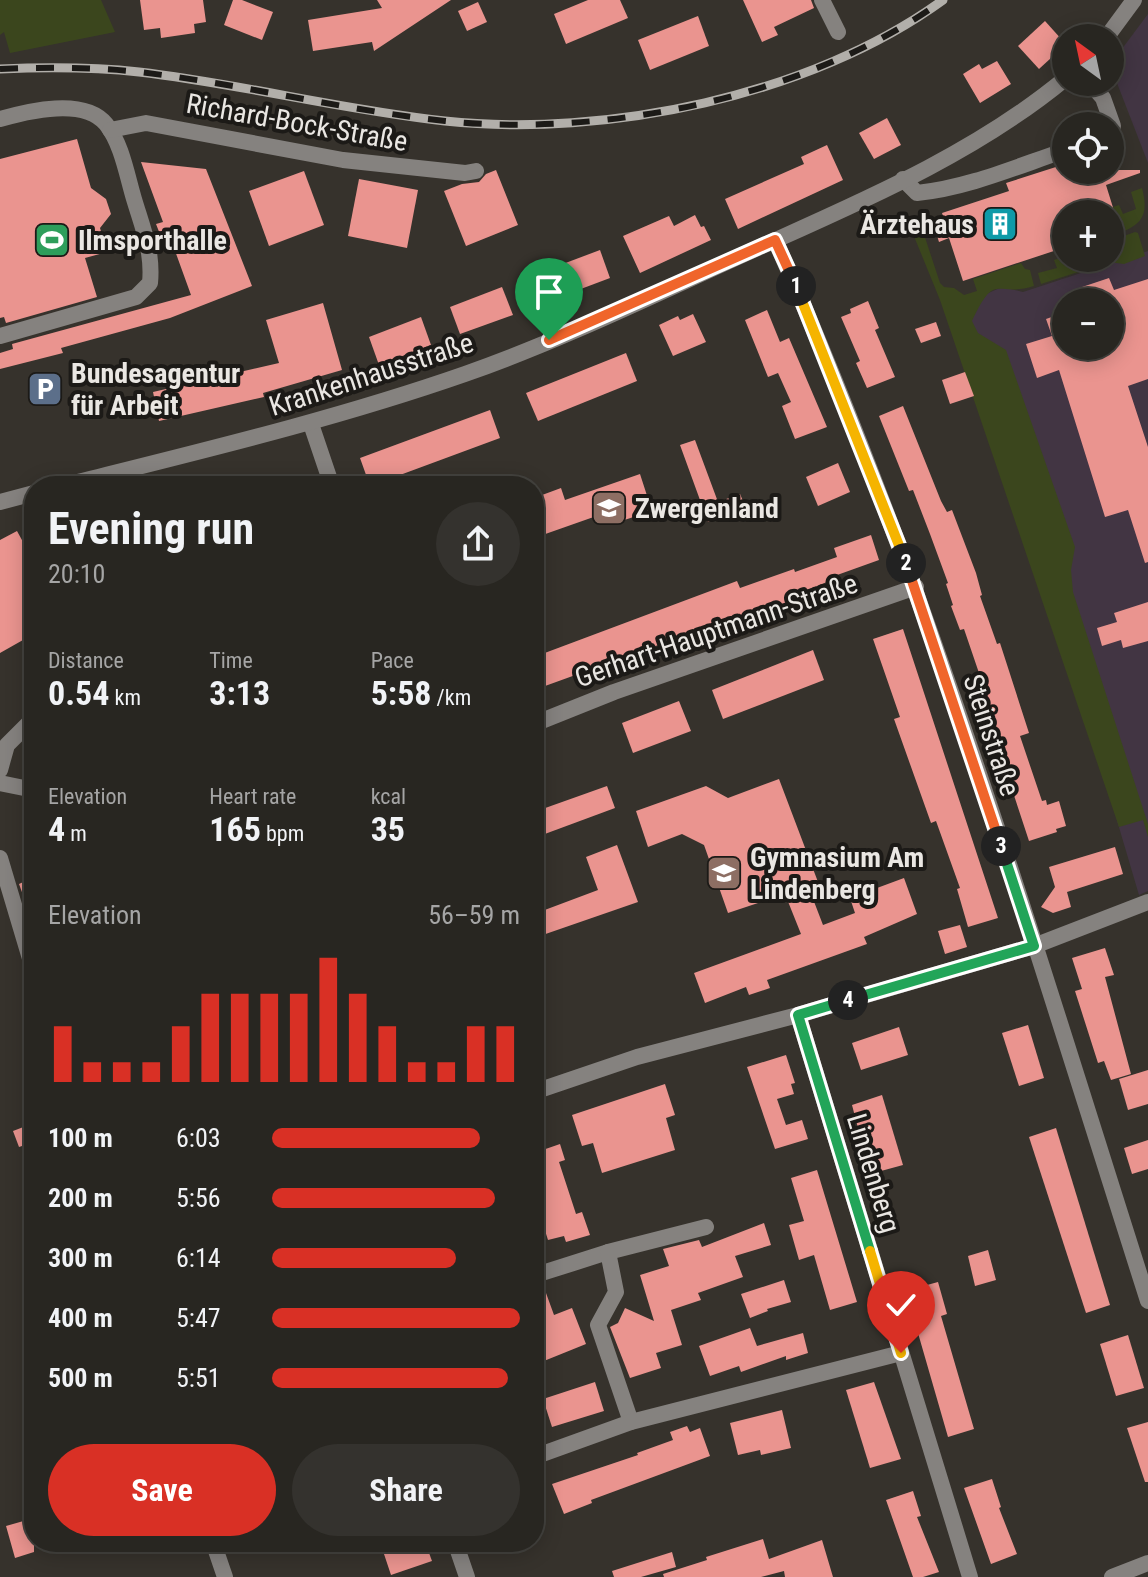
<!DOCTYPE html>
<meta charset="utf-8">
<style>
:root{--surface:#282621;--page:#34322e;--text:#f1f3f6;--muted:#a5a5a5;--line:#44433f;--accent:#d93025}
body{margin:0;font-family:"Roboto Condensed",sans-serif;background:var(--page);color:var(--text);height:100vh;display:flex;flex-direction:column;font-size:30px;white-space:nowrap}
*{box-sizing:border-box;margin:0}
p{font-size:26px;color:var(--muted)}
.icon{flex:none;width:44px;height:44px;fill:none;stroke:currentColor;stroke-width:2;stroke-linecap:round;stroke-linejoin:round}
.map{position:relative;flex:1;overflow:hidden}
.panel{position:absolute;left:24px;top:476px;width:520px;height:1076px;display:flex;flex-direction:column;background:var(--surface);border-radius:32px;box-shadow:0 4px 20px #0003,0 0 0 2px var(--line)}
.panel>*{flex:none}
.needle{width:52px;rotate:327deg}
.controls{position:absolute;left:1052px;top:24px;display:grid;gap:16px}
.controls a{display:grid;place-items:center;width:72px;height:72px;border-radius:50%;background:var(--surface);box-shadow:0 4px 20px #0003,0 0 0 2px var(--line);font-size:40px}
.pin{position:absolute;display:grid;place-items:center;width:68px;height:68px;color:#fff;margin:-82px -34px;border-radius:50% 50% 50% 0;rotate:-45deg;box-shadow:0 0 8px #0007}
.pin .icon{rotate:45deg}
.km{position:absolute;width:40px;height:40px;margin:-20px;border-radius:50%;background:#222;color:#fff;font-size:22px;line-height:40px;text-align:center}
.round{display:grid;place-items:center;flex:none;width:84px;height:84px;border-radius:42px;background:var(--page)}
.overview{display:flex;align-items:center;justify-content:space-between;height:136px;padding:0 24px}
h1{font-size:44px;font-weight:700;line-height:60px}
.stats{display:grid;grid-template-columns:repeat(3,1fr);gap:12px;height:136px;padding:8px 24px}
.stats div{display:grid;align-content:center}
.stats b{font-size:34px;font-weight:700}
.stats small{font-size:22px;font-weight:400}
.stats p{font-size:22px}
.chart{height:224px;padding:16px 24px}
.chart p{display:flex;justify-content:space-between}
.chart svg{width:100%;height:144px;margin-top:8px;stroke:var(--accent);stroke-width:6}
.action{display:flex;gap:16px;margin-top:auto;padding:16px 24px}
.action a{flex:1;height:92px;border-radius:48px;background:var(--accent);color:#fff;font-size:32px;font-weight:700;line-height:92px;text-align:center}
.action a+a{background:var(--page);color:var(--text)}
ul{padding:0 24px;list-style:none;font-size:26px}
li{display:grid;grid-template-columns:128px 96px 1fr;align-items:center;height:60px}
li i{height:20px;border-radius:10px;background:var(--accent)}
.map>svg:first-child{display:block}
.medical{fill:#423543;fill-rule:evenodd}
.green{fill:#3b461d}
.building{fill:#ea948f}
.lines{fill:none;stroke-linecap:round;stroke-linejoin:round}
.minor{stroke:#85827f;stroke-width:16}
.tertiary{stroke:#85827f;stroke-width:16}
.rail-casing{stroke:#b2afaa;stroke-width:9}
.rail{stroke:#1c1a17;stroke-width:6;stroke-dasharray:18;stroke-linecap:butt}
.split-1-casing{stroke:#fff;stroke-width:16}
.split-2-casing{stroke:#fff;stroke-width:16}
.split-3-casing{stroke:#fff;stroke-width:16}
.split-4-casing{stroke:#fff;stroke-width:16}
.split-5-casing{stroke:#fff;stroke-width:16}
.split-6-casing{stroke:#fff;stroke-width:16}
.split-1{stroke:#f0652b;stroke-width:10}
.split-2{stroke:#f5b400;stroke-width:10}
.split-3{stroke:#f0652b;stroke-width:10}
.split-4{stroke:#22a559;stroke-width:10}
.split-5{stroke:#22a559;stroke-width:10}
.split-6{stroke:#f5b400;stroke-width:10}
.labels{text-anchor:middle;stroke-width:8;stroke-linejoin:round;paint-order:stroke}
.street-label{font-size:28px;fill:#eae7e3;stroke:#1c1a17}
.poi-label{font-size:28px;font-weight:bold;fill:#eae7e3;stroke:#1c1a17;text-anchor:start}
</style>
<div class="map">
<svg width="1148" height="1577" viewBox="0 0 1148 1577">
<rect width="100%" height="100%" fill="#36322c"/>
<!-- medical -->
<g class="medical">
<polygon points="1148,14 1148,163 1110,65"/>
<path d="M1148 251V891L1139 895 1049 590 952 316 975 299 1002 287 1023 292ZM1066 302H1110V346H1066Z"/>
</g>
<!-- green -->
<g class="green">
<polygon points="0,0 101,0 115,32 10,53 4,32 0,35"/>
<path d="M1142 188C1148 211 1145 223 1122 232L1113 207 1119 205 1123 214 1136 209 1131 192Z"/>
<path d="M918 216 940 283 944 287 954 288 964 295 977 291 973 279 1021 263 1025 269 1030 270 1034 286C995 298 996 270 972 321L978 333 1006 350 1075 547 1071 570 1073 592 1148 824V837L1143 820 1119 827 940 300 909 224 914 227 919 223 915 218Z"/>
<polygon points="1135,232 1138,233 1145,256 1124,264 1109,262 1041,284 1038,273 1057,268 1054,260 1066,256 1066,258 1110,258 1110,241"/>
</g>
<!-- building -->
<g class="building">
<polygon points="140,0 203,0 206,22 194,24 195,33 161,38 160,28 144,30"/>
<polygon points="233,0 242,0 273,12 262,40 224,25"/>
<polygon points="377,0 451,0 374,51 372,42 313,51 308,20 382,8"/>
<polygon points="588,0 620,0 628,18 566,44 554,14"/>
<polygon points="743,0 811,0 814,8 774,27 778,35 762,42"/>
<polygon points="478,2 487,22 467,31 458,11"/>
<polygon points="698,16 709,46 650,70 638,40"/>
<polygon points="1045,21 1063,41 1063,47 1039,69 1018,46"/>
<polygon points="997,61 1011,84 980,103 963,74 979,64 982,69"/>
<polygon points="887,118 901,145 874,159 859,133"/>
<polygon points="77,139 91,188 106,199 111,214 100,228 107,252 85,258 97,297 6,323 4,317 0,318 0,159"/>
<polygon points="827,145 843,180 738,229 725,199 804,164 801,157"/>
<polygon points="141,162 206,169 252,286 170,318 61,348 63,353 0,369 0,353 13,349 12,344 191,295 174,248 167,252 156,224 163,222"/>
<polygon points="1059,166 1061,170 1140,170 1140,173 1106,185 1115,214 1066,214 1066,247 963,281 949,238 939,242 932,220 943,216 942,213 1009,191 1006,183"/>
<polygon points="496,170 518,225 466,246 444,191 462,184 479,182 486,174"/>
<polygon points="304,171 324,225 269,246 249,191"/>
<polygon points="359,179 418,190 407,248 348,236"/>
<polygon points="695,215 701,227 704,226 711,240 640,273 623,236 669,216 674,226"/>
<polygon points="600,250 610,278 541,304 531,276"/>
<polygon points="1109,278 1114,290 1148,279 1148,379 1128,386 1148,447 1148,562 1145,563 1128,510 1105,517 1059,370 1037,378 1026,344 1052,336 1046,319 1066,312 1066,346 1110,346 1110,302 1076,302 1073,290"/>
<polygon points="502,287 513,315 460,334 450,307"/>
<polygon points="868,301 879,328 875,330 895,377 867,388 856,363 860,361 841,317 851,313 850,309"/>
<polygon points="323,303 342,370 263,393 264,397 159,421 153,392 279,363 266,320"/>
<polygon points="767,310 780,342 789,338 827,427 795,439 782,406 791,402 778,373 768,377 745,320"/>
<polygon points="693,314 706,342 673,356 659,325 678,316 680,320"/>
<polygon points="421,317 431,345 379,365 369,337"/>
<polygon points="936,322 941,336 921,343 915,329"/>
<polygon points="626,353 637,381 538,421 526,393"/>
<polygon points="965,372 974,396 950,404 942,380"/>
<polygon points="903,406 941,501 947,512 952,510 976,573 982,595 980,596 997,644 1000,643 1029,733 1020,736 1042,801 1046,800 1047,805 1059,801 1066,826 1056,829 1057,832 1029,841 1004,765 1008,764 983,698 976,674 979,673 964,629 960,630 951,606 953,605 946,584 948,583 930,534 913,490 909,491 879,416"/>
<polygon points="490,410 500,438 400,475 404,486 370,486 360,458"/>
<polygon points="695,440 718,502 740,494 746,508 708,522 680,445"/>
<polygon points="838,463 850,492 818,506 806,477"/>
<polygon points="640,474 652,511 609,525 605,513 534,538 534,498 561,488 565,500"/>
<polygon points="17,531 34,562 34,660 23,640 0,653 0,540"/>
<polygon points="871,535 879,560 826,579 827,582 802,592 806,602 772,614 769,605 534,690 534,657 737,581 740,588 794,569 795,572 837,557 834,548"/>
<polygon points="1148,602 1148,641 1123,648 1121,640 1102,646 1097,628 1117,622 1114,613"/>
<polygon points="903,629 998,918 968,927 957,889 960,888 936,821 931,823 894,719 900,717 873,639"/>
<polygon points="813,650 824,680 723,719 712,690"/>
<polygon points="679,701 691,731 633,753 622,723"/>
<polygon points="779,779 818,882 808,886 823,925 855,913 850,898 904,878 917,914 864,937 867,944 767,980 770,988 749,995 746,987 705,1003 694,973 801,934 785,894 728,913 704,845 682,834 648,847 636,811 706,786 728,798"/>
<polygon points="607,786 615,808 534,838 534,812"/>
<polygon points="617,845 638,902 534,938 534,914 598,890 586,857"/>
<polygon points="1115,847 1123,874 1067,892 1071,907 1053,913 1041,907 1055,887 1049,867"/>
<polygon points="34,877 34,925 19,884"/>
<polygon points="960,925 967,947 945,954 938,931"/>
<polygon points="1105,948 1114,975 1105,977 1131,1074 1111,1080 1104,1061 1098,1063 1075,991 1082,989 1072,958"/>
<polygon points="1028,1025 1044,1078 1019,1086 1002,1033"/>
<polygon points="899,1027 908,1055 861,1070 852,1043"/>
<polygon points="786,1055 795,1083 791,1084 794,1094 777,1099 786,1125 802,1120 808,1139 775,1149 747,1067"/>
<polygon points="1148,1070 1148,1104 1128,1110 1119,1079"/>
<polygon points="665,1084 675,1115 666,1118 675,1150 602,1173 593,1143 582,1146 572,1115"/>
<polygon points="882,1095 903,1165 870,1174 852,1105"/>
<polygon points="34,1123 34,1142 19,1147 13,1131"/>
<polygon points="1056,1128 1110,1305 1086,1313 1029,1137"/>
<polygon points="1148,1140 1148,1169 1132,1174 1124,1148"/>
<polygon points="560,1144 565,1160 559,1162 576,1214 582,1212 590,1235 566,1242 564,1236 548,1240 534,1196 534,1186 540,1185 534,1167 534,1153"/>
<polygon points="817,1170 857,1302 830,1310 814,1255 799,1260 789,1225 804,1221 791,1178"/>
<polygon points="764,1223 771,1245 735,1256 743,1277 698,1293 701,1300 671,1310 682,1345 656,1353 661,1368 630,1378 610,1327 618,1323 625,1308 654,1321 640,1275 669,1266 663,1249 699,1240 702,1247"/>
<polygon points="988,1250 996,1280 975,1286 968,1256"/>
<polygon points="784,1280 791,1302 767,1309 768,1311 750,1318 741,1294"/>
<polygon points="938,1282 947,1314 941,1316 974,1429 948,1437 907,1295 917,1292 916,1288"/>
<polygon points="546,1293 554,1315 572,1308 586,1344 534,1365 534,1297"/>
<polygon points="750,1328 757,1346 803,1333 808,1353 786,1360 786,1356 741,1372 739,1366 710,1376 699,1346"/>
<polygon points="1128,1335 1144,1388 1116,1396 1100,1344"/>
<polygon points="595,1382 604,1411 552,1427 543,1399"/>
<polygon points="874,1382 901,1459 870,1468 846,1390"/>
<polygon points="782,1410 791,1448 761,1455 760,1450 738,1455 730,1423"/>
<polygon points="1148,1422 1148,1482 1145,1482 1127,1428"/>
<polygon points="687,1426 690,1432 700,1428 710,1456 591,1500 592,1503 564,1514 552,1484 638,1455 637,1453 673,1440 670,1432"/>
<polygon points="992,1479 1001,1507 999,1508 1017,1554 991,1564 964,1488"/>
<polygon points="913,1491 921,1516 917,1517 939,1572 923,1577 913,1577 886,1500"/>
<polygon points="34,1518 34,1552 15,1558 6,1526"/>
<polygon points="763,1539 769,1559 822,1540 833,1577 785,1577 784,1571 761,1577 664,1577 663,1574 707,1560 706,1557"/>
<polygon points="380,1542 425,1542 432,1561 391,1575"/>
<polygon points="672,1552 676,1567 641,1577 614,1577 612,1571"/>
</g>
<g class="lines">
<!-- minor -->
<g class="minor">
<polyline points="822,0 838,32"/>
<polyline points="1089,82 1103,98 1113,126 1110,134"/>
<path d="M0 119C28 111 84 97 106 124 122 144 127 176 134 199 143 229 153 252 150 283L136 297 0 336"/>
<polyline points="110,130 146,123 343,160 465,173 476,171"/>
<path d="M903 179 917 193C968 188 1018 166 1066 150"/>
<path d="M775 240C928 583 1034 944 1148 1301"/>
<polyline points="311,424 332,486"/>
<polyline points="534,724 614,692 916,587"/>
<polyline points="0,770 7,745 34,718"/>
<polyline points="0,783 34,790"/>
<polyline points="0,858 34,972"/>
<polyline points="798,1015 970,1577"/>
<polyline points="534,1092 637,1057 798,1015 1034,946 1148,902"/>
<polyline points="542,1273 608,1252"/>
<polyline points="631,1422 598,1325 616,1292 608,1252 706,1227"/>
<polyline points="534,1457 631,1422 901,1353"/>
<polyline points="213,1542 225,1577"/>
<polyline points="455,1542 467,1577"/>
<polyline points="1112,1577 1148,1563"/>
</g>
<!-- tertiary -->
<g class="tertiary">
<polyline points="1106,38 1134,0"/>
<path d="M62 486C197 452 333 420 465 374 565 339 662 291 760 247 865 200 977 152 1066 78"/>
<polyline points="0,502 34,493"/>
</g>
<!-- rail casing -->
<g class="rail-casing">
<path id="rail" d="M0 69C47 67 93 67 139 72 242 84 343 110 445 121 606 138 811 96 943 0"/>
</g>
<!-- rail -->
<use href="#rail" class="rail"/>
</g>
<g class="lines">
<!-- split-1 casing -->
<g class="split-1-casing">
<polyline id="split-1" points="549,340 775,240 796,286"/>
</g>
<!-- split-2 casing -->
<g class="split-2-casing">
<polyline id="split-2" points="796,286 906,563"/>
</g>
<!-- split-3 casing -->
<g class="split-3-casing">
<polyline id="split-3" points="906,563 1001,846"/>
</g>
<!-- split-4 casing -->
<g class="split-4-casing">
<polyline id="split-4" points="848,1000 1034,946 1001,846"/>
</g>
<!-- split-5 casing -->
<g class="split-5-casing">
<polyline id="split-5" points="848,1000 798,1015 870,1251"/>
</g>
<!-- split-6 casing -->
<g class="split-6-casing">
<polyline id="split-6" points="870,1251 901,1353"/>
</g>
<!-- split-1 -->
<use href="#split-1" class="split-1"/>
<!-- split-2 -->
<use href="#split-2" class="split-2"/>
<!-- split-3 -->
<use href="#split-3" class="split-3"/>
<!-- split-4 -->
<use href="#split-4" class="split-4"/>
<!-- split-5 -->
<use href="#split-5" class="split-5"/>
<!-- split-6 -->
<use href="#split-6" class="split-6"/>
</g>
<!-- icons -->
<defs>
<g id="building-square" transform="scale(1.8)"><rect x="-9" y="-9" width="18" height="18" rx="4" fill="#0f9aa8" stroke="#1c1a17"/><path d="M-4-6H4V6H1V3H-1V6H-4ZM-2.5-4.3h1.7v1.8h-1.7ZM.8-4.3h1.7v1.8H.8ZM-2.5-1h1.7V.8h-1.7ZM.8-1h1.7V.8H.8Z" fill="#fff"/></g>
<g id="stadium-square" transform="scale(1.8)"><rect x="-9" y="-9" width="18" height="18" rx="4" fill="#2e9e5b" stroke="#1c1a17"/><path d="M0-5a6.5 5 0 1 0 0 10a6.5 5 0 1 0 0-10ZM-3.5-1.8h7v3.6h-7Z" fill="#fff"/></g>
<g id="parking-square" transform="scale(1.8)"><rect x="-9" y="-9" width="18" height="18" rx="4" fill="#5c6f8a" stroke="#1c1a17"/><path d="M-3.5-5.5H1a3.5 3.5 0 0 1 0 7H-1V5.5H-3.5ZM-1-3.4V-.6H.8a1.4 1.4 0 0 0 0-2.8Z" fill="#fff"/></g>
<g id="school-square" transform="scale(1.8)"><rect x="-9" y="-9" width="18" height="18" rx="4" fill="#8d6e63" stroke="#1c1a17"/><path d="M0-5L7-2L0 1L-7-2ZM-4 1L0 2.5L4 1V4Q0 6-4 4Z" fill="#fff"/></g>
</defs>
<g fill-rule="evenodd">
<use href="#building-square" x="1000" y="224"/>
<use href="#stadium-square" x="52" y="240"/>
<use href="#parking-square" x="45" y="389"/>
<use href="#school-square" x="609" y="508"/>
<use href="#school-square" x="724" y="873"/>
</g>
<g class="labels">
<!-- street labels -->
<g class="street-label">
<text transform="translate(297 122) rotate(10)" y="10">Richard-Bock-Straße</text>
<text transform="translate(371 374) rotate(-18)" y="10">Krankenhausstraße</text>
<text transform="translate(716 630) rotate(-19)" y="10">Gerhart-Hauptmann-Straße</text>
<text transform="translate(992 735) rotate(72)" y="10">Steinstraße</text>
<text transform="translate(874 1173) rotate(73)" y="10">Lindenberg</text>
</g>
<!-- poi labels -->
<g class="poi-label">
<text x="974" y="234" text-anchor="end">Ärztehaus</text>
<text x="78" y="250">Ilmsporthalle</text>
<text x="71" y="383">Bundesagentur<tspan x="71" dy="32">für Arbeit</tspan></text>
<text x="635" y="518">Zwergenland</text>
<text x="750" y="867">Gymnasium Am<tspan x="750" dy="32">Lindenberg</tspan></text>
</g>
</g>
</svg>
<div class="controls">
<a><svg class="needle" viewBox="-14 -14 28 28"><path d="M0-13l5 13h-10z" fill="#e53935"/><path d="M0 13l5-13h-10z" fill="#a5a5a5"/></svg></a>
<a><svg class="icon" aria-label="locate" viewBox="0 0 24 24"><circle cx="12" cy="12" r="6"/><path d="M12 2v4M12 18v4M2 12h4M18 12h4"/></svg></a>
<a>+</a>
<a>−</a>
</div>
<div class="pin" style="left:549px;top:340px;background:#1e9e55"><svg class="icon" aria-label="arrive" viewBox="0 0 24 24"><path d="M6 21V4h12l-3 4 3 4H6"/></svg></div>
<div class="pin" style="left:901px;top:1353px;background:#d93025"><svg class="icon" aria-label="check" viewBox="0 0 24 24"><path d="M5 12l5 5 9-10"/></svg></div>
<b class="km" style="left:796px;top:286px">1</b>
<b class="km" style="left:906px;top:563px">2</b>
<b class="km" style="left:1001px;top:846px">3</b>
<b class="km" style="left:848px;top:1000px">4</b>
<section class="panel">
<div class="overview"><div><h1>Evening run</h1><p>20:10</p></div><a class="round"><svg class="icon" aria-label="share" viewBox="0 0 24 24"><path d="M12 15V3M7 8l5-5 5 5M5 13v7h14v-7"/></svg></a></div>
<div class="stats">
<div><p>Distance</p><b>0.54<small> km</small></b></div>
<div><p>Time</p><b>3:13</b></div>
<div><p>Pace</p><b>5:58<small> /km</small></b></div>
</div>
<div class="stats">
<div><p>Elevation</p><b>4<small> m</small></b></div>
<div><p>Heart rate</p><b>165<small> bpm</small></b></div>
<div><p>kcal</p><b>35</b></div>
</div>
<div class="chart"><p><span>Elevation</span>56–59 m</p>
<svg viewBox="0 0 160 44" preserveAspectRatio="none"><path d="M5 44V27M15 44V38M25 44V38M35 44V38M45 44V27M55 44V17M65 44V17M75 44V17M85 44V17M95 44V6M105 44V17M115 44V27M125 44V38M135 44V38M145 44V27M155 44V27"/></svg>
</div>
<ul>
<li><b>100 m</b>6:03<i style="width:84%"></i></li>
<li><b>200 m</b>5:56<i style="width:90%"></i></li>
<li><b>300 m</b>6:14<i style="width:74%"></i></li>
<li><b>400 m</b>5:47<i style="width:100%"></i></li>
<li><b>500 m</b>5:51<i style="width:95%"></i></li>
</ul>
<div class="action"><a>Save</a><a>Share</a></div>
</section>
</div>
